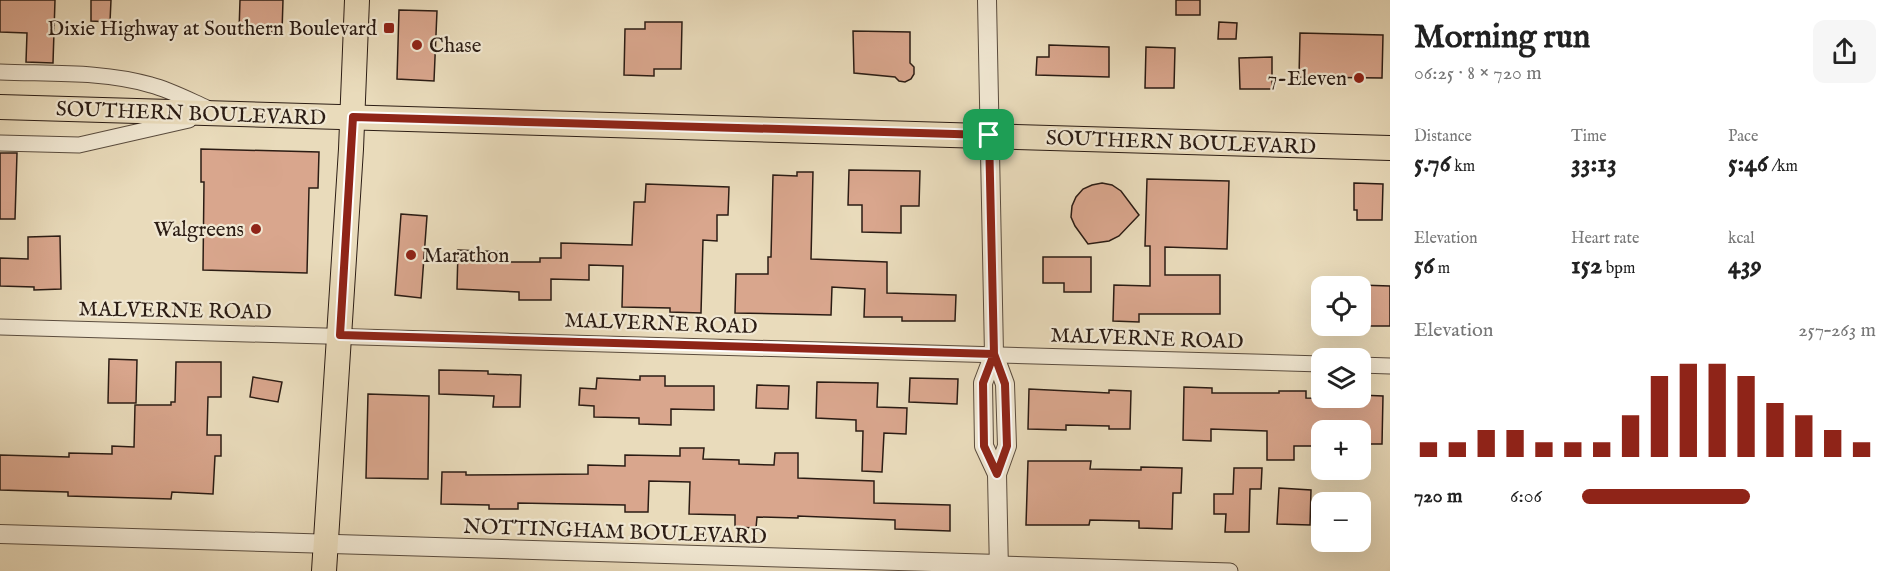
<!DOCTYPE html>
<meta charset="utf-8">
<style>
:root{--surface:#fff;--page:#f6f6f6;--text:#222;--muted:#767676;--accent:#8f2418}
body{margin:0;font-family:"IM FELL English",serif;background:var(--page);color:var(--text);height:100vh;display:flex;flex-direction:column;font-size:22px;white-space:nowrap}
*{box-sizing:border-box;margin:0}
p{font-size:20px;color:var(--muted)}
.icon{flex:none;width:33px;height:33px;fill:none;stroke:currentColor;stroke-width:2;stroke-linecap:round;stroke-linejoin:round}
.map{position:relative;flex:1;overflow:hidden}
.side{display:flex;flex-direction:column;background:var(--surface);width:510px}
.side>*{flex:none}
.buttons{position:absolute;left:1311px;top:276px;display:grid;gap:12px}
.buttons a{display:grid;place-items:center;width:60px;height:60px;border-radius:12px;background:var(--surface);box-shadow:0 6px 24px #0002;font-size:30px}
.pin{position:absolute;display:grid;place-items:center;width:51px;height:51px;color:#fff;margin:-26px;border-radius:12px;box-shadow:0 3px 9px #0006}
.round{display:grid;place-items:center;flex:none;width:63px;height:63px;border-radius:12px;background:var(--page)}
.headline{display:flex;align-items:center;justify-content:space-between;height:102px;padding:0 24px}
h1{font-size:33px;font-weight:700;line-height:45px}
.stats{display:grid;grid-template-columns:repeat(3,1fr);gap:9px;height:102px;padding:6px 24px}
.stats div{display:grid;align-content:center}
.stats b{font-size:26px;font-weight:700}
.stats small{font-size:16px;font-weight:400}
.stats p{font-size:16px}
.chart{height:168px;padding:12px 24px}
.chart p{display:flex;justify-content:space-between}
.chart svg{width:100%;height:108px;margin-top:6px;stroke:var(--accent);stroke-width:6}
ul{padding:0 24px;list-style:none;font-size:20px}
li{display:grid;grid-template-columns:96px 72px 1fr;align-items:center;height:45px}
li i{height:15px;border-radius:8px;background:var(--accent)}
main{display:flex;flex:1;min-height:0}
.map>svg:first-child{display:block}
.building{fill:#d9a68d;stroke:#2b1c14;stroke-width:1.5}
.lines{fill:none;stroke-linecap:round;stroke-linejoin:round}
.minor-casing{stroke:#5a4c3e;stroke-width:17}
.tertiary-casing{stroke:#5a4c3e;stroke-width:20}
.primary-casing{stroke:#2b1c14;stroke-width:26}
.minor{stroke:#f1e8d3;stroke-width:15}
.tertiary{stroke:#f1e8d3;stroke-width:18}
.primary{stroke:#e9dbbb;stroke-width:24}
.route-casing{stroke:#fff;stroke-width:12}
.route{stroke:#8f2418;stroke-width:8}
.poi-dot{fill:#8f2418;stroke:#f1e8d3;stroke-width:2}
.labels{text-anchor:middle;stroke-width:4.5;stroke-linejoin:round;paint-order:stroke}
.poi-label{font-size:21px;fill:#2b1c14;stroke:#f1e8d3;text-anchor:end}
.street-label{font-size:21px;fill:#2b1c14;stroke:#f1e8d3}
</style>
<main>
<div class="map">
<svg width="1390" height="571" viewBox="0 0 1390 571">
<rect width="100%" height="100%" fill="#e9dbbb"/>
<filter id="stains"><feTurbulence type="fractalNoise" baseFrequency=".00333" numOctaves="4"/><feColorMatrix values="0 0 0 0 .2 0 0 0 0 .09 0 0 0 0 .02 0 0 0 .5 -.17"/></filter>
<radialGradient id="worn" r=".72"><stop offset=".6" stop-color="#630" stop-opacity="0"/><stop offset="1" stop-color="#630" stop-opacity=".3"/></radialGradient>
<!-- building -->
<g class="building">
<polygon points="0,0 55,0 53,63 26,62 27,33 0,32"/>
<polygon points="91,0 111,0 110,22 91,21"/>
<polygon points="240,0 283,0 282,32 239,32"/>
<rect x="1176" y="0" width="24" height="15"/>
<polygon points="399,10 437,11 434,81 397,79"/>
<polygon points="645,22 682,22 681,69 654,69 654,76 624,75 625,29 645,29"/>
<polygon points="1219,22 1237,23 1236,39 1218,39"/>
<polygon points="853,31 910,32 910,63 914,67 914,74 911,79 905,82 899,81 895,77 854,73"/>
<polygon points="1300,33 1383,35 1382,78 1299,77"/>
<polygon points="1049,45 1109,47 1109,77 1036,75 1037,57 1049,57"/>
<polygon points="1146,47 1175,48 1174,88 1145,88"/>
<polygon points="1272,57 1272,89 1240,89 1239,58"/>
<polygon points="201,149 319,152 318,188 309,188 307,273 203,270 204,182 201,182"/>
<polygon points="0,153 17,153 15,219 0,219"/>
<polygon points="849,170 920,171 919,206 901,206 901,233 862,232 862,205 848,205"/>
<polygon points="797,172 813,172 811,259 887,262 887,293 956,295 955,321 902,321 902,317 864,317 865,289 832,287 831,315 735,313 736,274 768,274 768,257 771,257 773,175 797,176"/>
<polygon points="1147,179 1229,181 1227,249 1165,247 1165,275 1220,275 1220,314 1139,314 1139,322 1113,321 1114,285 1150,286 1150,246 1145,246"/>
<polygon points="1102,183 1112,185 1121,191 1139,215 1119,236 1109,241 1088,244 1075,226 1071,217 1072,206 1076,197 1083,189 1092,185"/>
<polygon points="1354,183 1383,184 1382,220 1357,220 1357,210 1354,210"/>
<polygon points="646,184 729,187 728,215 717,215 717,241 703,240 701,313 670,312 670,308 622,307 623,266 589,265 589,280 551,279 551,300 519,300 519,292 457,289 458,250 506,252 506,262 540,262 540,258 561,258 561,243 632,245 634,202 645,202"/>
<polygon points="401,214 427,216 421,298 395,295"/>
<polygon points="60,236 61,289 34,290 34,287 0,286 0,258 28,259 28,237"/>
<polygon points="1043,257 1091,257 1091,292 1064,292 1064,283 1043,283"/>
<polygon points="1360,285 1390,286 1390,326 1360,326"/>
<polygon points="109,359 137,360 136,403 108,403"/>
<polygon points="176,362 221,362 221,397 208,397 207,435 221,435 221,456 215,456 213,494 172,492 171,499 68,496 68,492 0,490 0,455 69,457 69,453 112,454 112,446 134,447 135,405 171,405 171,402 175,402"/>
<polygon points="439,370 488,371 488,374 521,375 520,407 493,407 494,396 439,394"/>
<polygon points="640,376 665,376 665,386 714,386 714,410 671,409 671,425 639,424 639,418 594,417 594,406 579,405 580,388 596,389 597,378 640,380"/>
<polygon points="253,377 282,382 278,402 250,397"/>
<polygon points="910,378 958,379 957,404 909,402"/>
<polygon points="817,382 878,383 877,407 907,408 906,434 884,433 882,472 862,471 863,431 856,431 856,420 816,418"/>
<polygon points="757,385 789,386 788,409 756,408"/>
<polygon points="1184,387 1212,388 1212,393 1279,393 1279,391 1306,391 1306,398 1360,399 1360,395 1383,396 1382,444 1360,444 1360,430 1322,430 1322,446 1294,446 1294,460 1267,460 1267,431 1211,429 1211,441 1183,440"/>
<polygon points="1029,389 1109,393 1109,390 1131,391 1130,429 1109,429 1109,426 1066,425 1066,430 1028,429"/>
<polygon points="368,394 429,396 428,479 366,478"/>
<polygon points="680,448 704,448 703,459 739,460 739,464 774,465 775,453 798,453 798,478 874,481 874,503 950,505 950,531 895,529 895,520 798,516 798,518 757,517 756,528 735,527 735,515 689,514 690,482 649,481 648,512 625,512 625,505 518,503 518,509 489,509 489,505 441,504 442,472 466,472 466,475 588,474 588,465 625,466 625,455 680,456"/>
<polygon points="1028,461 1091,461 1090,469 1141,470 1141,467 1182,468 1181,493 1173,493 1172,529 1139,528 1139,521 1090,520 1089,525 1026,525"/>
<polygon points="1234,468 1262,468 1261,489 1250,489 1249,532 1225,532 1226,514 1214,514 1214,494 1233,494"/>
<polygon points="1279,488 1311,490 1310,525 1277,524"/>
</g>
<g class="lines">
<!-- minor casing -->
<g class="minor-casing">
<g id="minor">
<path d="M0 72C50 74 103 71 151 85 170 90 189 100 207 108"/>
<polyline points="0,143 79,145 189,120"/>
<polyline points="0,327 1322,364"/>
<polyline points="1360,365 1390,366"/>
<polyline points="999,564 1230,571"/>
</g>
</g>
<!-- tertiary casing -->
<g class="tertiary-casing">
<g id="tertiary">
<polyline points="987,0 994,354 1005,384 1007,446 997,474 999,571"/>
<polyline points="994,354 983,383 984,446 997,474"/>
<polyline points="0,534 999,564"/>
</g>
</g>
<!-- primary casing -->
<g class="primary-casing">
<g id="primary">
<polyline points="0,107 1390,148"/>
<polyline points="324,571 351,149 357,0"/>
</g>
</g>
<!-- minor -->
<use href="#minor" class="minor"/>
<!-- tertiary -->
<use href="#tertiary" class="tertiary"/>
<!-- primary -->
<use href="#primary" class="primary"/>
</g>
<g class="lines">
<!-- route casing -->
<g class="route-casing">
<polyline id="route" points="989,135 353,117 340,335 994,354 1005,384 1007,446 997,474 984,446 983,383 994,354 989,135"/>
</g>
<!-- route -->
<use href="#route" class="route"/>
</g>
<!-- markers -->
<g class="poi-dot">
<rect x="383" y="22" width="12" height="12" rx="3"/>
<circle cx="417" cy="45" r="6"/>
<circle cx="1359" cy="78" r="6"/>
<circle cx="256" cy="229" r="6"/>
<circle cx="411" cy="255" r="6"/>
</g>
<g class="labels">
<!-- poi labels -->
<g class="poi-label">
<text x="377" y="35">Dixie Highway at Southern Boulevard</text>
<text x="429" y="52" text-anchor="start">Chase</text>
<text x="1347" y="85">7-Eleven</text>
<text x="244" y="236">Walgreens</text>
<text x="423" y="262" text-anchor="start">Marathon</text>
</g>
<!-- street labels -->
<g class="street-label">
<text transform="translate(191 113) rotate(2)" y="7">SOUTHERN BOULEVARD</text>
<text transform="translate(1181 142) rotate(2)" y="7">SOUTHERN BOULEVARD</text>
<text transform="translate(175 310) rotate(1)" y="7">MALVERNE ROAD</text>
<text transform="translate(661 323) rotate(2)" y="7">MALVERNE ROAD</text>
<text transform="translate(1147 338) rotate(2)" y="7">MALVERNE ROAD</text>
<text transform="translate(615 531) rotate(2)" y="7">NOTTINGHAM BOULEVARD</text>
</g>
</g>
<rect width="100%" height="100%" filter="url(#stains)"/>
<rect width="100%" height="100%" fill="url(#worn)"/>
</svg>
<div class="buttons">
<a><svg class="icon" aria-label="locate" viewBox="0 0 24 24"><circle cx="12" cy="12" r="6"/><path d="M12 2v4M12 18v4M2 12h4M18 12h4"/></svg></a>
<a><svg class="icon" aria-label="layers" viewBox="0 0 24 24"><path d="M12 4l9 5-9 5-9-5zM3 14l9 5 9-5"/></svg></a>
<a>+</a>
<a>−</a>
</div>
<div class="pin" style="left:989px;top:135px;background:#1e9e55"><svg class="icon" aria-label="arrive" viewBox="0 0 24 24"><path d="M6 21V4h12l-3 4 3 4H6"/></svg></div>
</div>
<section class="side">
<div class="headline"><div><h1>Morning run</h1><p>06:25 · 8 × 720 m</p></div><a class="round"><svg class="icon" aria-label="share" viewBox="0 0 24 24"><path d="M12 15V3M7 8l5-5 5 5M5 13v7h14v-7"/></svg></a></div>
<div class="stats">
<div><p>Distance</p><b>5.76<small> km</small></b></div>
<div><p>Time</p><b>33:13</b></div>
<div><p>Pace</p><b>5:46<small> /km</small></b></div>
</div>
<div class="stats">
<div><p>Elevation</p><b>56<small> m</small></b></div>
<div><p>Heart rate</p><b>152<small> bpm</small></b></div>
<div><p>kcal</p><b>439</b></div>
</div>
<div class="chart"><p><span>Elevation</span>257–263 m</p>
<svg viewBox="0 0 160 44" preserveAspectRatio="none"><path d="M5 44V38M15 44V38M25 44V33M35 44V33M45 44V38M55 44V38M65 44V38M75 44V27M85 44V11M95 44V6M105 44V6M115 44V11M125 44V22M135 44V27M145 44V33M155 44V38"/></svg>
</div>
<ul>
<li><b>720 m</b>6:06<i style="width:57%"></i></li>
</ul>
</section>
</main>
